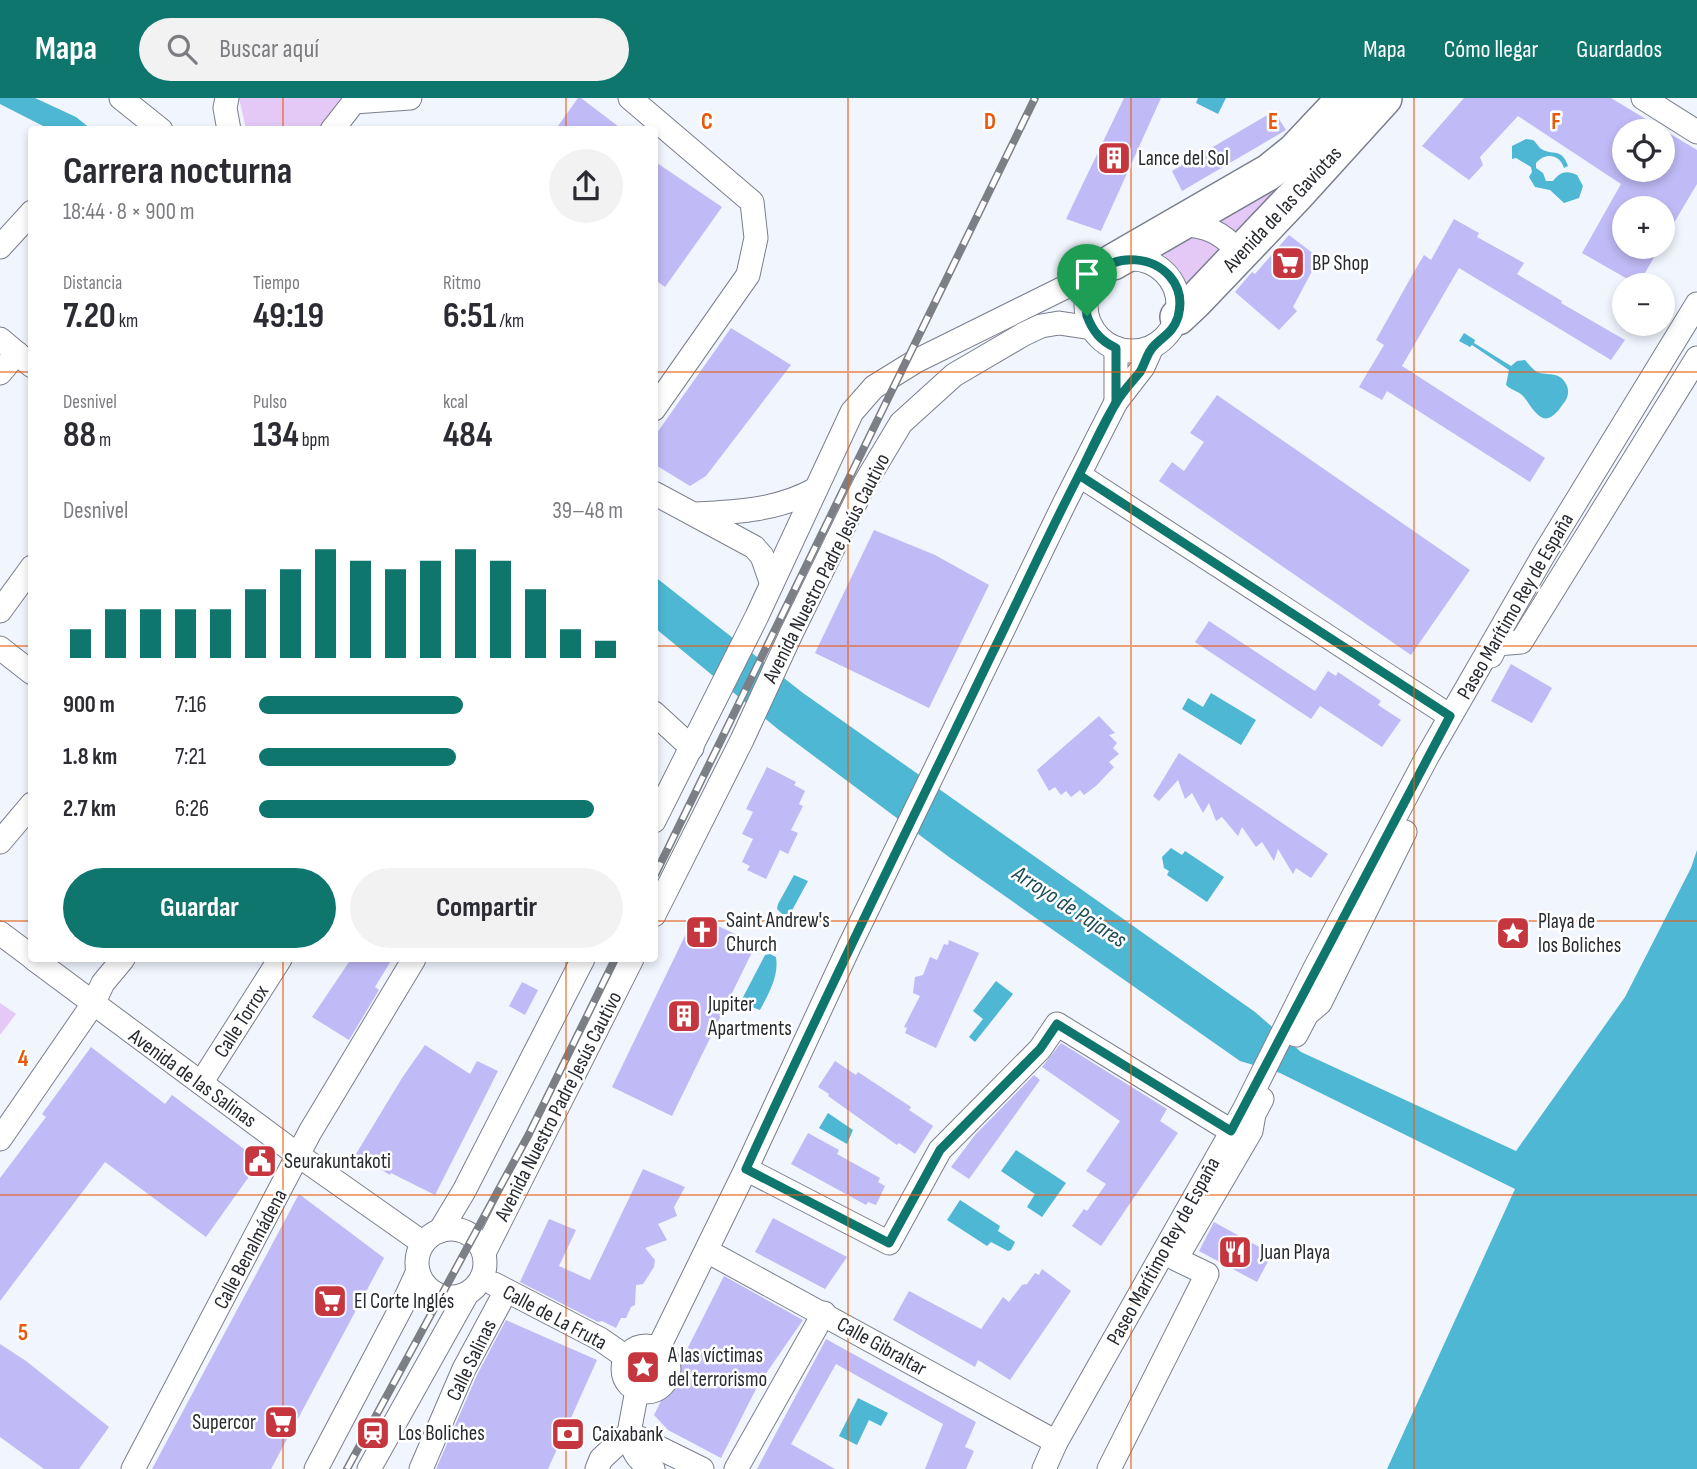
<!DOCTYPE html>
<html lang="es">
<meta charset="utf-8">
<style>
:root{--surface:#fff;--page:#f2f2f3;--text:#2b2b33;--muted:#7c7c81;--accent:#0f766e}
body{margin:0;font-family:"Sofia Sans Condensed",sans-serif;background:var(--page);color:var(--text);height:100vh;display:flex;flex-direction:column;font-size:26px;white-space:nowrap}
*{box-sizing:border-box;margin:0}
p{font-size:23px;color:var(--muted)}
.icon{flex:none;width:38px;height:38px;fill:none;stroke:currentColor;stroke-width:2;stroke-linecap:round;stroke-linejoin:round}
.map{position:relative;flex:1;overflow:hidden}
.details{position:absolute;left:28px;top:28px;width:630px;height:836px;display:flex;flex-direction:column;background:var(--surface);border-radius:7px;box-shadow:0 4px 10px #0003}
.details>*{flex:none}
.tools{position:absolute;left:1612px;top:21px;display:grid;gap:14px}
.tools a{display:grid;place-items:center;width:63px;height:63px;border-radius:50%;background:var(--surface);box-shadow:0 4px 10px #0003;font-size:35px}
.pin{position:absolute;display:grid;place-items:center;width:60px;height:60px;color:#fff;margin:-72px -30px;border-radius:50% 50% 50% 0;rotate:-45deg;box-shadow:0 0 7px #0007}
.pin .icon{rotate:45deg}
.round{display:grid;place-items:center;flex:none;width:74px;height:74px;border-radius:37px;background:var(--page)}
.summary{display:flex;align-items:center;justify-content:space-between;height:119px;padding:0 35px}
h1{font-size:38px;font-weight:700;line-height:52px}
.figures{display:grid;grid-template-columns:repeat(3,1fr);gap:10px;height:119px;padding:7px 35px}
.figures div{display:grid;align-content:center}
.figures b{font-size:35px;font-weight:700}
.figures small{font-size:19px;font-weight:400}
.figures p{font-size:19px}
.chart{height:196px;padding:14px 35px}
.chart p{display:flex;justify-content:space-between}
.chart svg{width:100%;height:126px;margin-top:7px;stroke:var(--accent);stroke-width:6}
.action{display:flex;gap:14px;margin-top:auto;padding:14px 35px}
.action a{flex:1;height:80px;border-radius:42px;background:var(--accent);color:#fff;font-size:28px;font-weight:700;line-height:80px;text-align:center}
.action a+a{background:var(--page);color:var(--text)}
ul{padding:0 35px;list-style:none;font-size:23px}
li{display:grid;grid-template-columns:112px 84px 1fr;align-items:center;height:52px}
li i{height:18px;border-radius:9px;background:var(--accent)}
header{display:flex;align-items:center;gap:42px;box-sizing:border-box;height:98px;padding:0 35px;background:var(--accent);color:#fff}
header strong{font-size:33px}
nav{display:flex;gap:38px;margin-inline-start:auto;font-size:24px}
.search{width:490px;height:63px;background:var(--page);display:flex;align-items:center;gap:18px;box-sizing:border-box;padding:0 24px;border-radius:38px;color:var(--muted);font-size:26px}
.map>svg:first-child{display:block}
.green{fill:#e4c9f6}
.water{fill:#4db7d4}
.building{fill:#c0baf6;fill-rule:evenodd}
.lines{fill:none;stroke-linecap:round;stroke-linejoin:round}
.street-casing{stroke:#797f8c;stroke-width:25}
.primary-casing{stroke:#797f8c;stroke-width:38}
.street{stroke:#fff;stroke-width:23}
.primary{stroke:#fff;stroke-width:35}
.rail-casing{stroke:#7c8086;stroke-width:8}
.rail{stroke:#fff;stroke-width:5;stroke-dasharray:16;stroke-linecap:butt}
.route-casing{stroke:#fff;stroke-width:14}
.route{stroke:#0f766e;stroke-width:9}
.grid{fill:none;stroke:#e8590c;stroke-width:2;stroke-opacity:0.55}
.labels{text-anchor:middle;stroke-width:5;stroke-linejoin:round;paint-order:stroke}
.poi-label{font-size:21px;fill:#272a2f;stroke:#fff;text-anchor:start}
.street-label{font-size:21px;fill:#272a2f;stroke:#fff}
.water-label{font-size:23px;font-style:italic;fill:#1e4c58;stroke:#fff}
.grid-label{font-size:23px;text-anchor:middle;font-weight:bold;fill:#e8590c;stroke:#fff;stroke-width:5;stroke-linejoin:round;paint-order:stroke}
</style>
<header>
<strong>Mapa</strong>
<div class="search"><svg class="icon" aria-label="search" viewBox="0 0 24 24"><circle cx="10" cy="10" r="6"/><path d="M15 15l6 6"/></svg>Buscar aquí</div>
<nav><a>Mapa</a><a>Cómo llegar</a><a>Guardados</a></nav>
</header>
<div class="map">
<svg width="1697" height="1371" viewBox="0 0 1697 1371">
<rect width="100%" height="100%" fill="#f1f5fe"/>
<!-- green -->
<g class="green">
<polygon points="239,0 349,0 324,32 246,31"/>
<polygon points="1355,0 1237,140 1217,124"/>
<polygon points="1193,136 1217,146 1219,156 1190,197 1180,173 1161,154"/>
<polygon points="0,905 16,916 0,937"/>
</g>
<!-- water -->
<g class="water">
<polygon points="0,0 35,0 76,19 91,31 49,31 0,6"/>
<polygon points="1198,0 1226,0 1218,16 1196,5"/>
<path d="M1526 41 1533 42C1536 44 1537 47 1540 50 1552 59 1561 48 1568 68L1564 70C1560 56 1545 54 1536 65V70L1543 75 1546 83H1553C1560 74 1566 72 1577 77L1583 88 1579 100 1564 105 1550 92 1535 89 1529 79 1532 74 1531 69 1516 60 1512 61V48Z"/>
<path d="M1464 235 1475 242 1474 245 1511 268 1517 263 1525 262C1529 266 1532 271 1537 274 1547 278 1560 273 1566 286 1570 293 1568 300 1563 306 1545 333 1537 317 1524 299 1519 293 1511 292 1506 287L1509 272 1472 247 1470 249 1459 243Z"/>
<polygon points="654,478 803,595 1255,914 1301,954 1516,1053 1625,899 1691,770 1697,752 1697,1371 1387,1371 1515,1091 1280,975 1240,963 949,759 779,632 655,530"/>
<polygon points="1211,595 1256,622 1241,647 1182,611 1188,600 1203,609"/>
<polygon points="1171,750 1182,757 1185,753 1224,779 1207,804 1167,777 1169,773 1164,770 1162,759"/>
<polygon points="794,777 808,783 790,816 782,816 777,811 778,806"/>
<path d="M770 856 776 859C779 878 769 895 760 912L740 905 765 857Z"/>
<polygon points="996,883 1013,896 975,944 969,939 983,921 973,913"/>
<polygon points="828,1015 853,1032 847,1046 819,1030"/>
<polygon points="1016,1052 1066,1085 1042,1119 1027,1109 1035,1096 1001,1073"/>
<polygon points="960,1102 1000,1128 998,1133 1015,1144 1011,1152 1008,1153 991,1144 987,1148 947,1122"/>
<polygon points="858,1300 888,1315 881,1328 869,1322 857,1347 839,1338"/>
</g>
<!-- building -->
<g class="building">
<polygon points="578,0 581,0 623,32 555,32"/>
<polygon points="1124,0 1161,0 1101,133 1066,121"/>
<path d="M1464 0H1611L1697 52V86L1662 145V110H1624V149H1660L1638 187 1582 155 1621 86 1518 18 1480 59 1483 67 1469 82 1422 48ZM1624 33H1662V72H1624Z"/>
<polygon points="1274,13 1286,32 1182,93 1172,73"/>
<polygon points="654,63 722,109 665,189 654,181"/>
<polygon points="1454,121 1479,135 1477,139 1524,165 1517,176 1562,203 1561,205 1625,242 1611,262 1459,170 1402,268 1545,360 1530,384 1387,293 1382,302 1359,289 1384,247 1376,242 1415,172 1424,157 1431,162"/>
<polygon points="1289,137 1319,160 1293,209 1297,213 1279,232 1235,194 1252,174 1255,176"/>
<polygon points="731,230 791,267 706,378 690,388 654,366 654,339"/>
<polygon points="1217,297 1470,472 1411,557 1159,383 1172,364 1184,373 1204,344 1190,335"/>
<polygon points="874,432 935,457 989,487 929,610 815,555"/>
<polygon points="1209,523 1315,593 1328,573 1336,578 1338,574 1381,603 1378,607 1401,622 1382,649 1320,608 1311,621 1195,544"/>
<polygon points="1511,566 1552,590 1532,625 1491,603"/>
<polygon points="1099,618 1115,635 1109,637 1117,645 1113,650 1119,656 1109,664 1114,669 1096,688 1084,697 1080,692 1071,699 1066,693 1061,697 1055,689 1049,693 1037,672"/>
<polygon points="1179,655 1328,756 1311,780 1296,770 1293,776 1278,751 1274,763 1262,744 1256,749 1242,729 1238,738 1222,719 1216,723 1209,705 1203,715 1192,695 1185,701 1178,682 1159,703 1153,698"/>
<polygon points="767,669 796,684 794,687 805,693 799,706 803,708 791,732 798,735 788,756 780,752 766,781 747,772 750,768 742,764 753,741 742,736 753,714 746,711"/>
<polygon points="695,817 756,846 672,1018 612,989"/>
<polygon points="949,842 979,855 936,950 905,935 907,930 904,929 920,898 913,895 915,879 923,877 930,859 937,862 944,846 948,847"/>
<polygon points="351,861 392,861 375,889 379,892 349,942 312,919"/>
<polygon points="522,884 538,892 525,917 509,908"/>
<polygon points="1061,945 1167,1011 1160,1023 1178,1035 1101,1148 1072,1128 1084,1111 1087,1113 1106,1086 1086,1073 1120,1023 1042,969"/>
<polygon points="425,947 470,976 477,963 498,973 435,1097 391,1075 390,1077 356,1056 402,980"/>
<polygon points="91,949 165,1006 172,997 260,1063 206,1139 105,1064 0,1203 0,1080 46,1019 42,1016"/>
<polygon points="835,963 856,977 858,974 911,1009 909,1012 933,1028 915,1056 899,1045 897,1047 828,998 829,996 818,989"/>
<polygon points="1034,977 1040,982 969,1081 951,1069 975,1037"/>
<polygon points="808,1035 839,1052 837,1056 880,1080 878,1084 885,1088 876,1107 868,1104 866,1107 791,1066"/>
<polygon points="643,1071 685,1089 674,1109 677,1118 658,1126 667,1142 645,1150 655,1162 654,1169 643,1186 636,1187 635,1207 631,1209 626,1220 621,1220 616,1230 602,1223 598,1224 520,1184 549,1121 576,1132 559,1168 590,1182"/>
<polygon points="299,1096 384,1160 271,1371 152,1371"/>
<polygon points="773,1120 847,1159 825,1191 755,1154"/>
<polygon points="1214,1124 1272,1156 1257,1184 1199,1153"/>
<polygon points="1042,1171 1071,1193 1010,1282 978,1262 975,1269 893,1222 909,1193 981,1231 1003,1199 1009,1204 1022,1187 1027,1186 1035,1175 1039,1177"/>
<polygon points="724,1178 803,1222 758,1287 721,1360 668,1332 654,1317"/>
<polygon points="506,1222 597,1262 548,1371 436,1371 477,1277"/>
<polygon points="826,1241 976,1324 965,1349 974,1353 966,1371 925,1371 943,1326 836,1266 791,1346 835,1371 757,1371"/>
<polygon points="0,1246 26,1263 109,1329 79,1371 44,1371 0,1339"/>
</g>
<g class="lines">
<!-- street casing -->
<g class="street-casing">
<g id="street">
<polyline points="121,0 161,32"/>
<polyline points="227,0 225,10 229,32"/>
<polyline points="630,0 752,104 756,140 748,177 654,311"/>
<polyline points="1643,0 1697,34"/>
<polyline points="332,32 354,4 410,0"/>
<path d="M1179 126C1209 128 1220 134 1241 155"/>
<polyline points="0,149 32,114"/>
<circle cx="1132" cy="207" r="46"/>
<polyline points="0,241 32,268"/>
<polyline points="0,275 17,255"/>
<polyline points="1116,304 1116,250"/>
<polyline points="1079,377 1450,618"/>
<polyline points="654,395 754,449 762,458 771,484"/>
<path d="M696 416C739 414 778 412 816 391"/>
<polyline points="0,513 32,469"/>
<polyline points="0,550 32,575"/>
<polyline points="1491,558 1497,546 1521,544 1697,260"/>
<polyline points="654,615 692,650"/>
<polyline points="654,723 757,518 852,314 874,289 916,263 1102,171"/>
<polyline points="0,744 32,706"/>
<polyline points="654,817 742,642 791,536 865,385 901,325 954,277 1024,236 1041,228 1059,225 1092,230"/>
<polyline points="0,835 32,859"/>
<polyline points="34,861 298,1057 423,1145"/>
<polyline points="1296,937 1307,916 1320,905 1405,734"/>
<polyline points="201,985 280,861"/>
<polyline points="0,1041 93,906 103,885 123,861"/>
<polyline points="746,1071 889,1145 940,1052 1040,951 1057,926 1231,1033"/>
<circle cx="451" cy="1165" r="34"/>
<polyline points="440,1133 464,1093 583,861"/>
<polyline points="707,1153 1056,1344"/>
<polyline points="484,1155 632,861"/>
<polyline points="494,1186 600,1241 626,1259"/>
<circle cx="646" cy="1271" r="23"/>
<polyline points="658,1251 746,1071 850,847 1064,406 1116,304 1143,269 1152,249"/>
<polyline points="629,1335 702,1371"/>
<path d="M629 1335C632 1352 636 1362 653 1371"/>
<polyline points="133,1371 310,1034 414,861"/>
<polyline points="316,1371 402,1208 418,1173"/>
<polyline points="369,1371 467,1196"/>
<polyline points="421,1371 464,1271 506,1193"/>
<polyline points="597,1371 601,1361 629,1335 637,1292"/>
<polyline points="736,1371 824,1215"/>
<polyline points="1044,1371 1056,1344 1244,1012 1315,870 1427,659 1544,456 1697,206"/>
<polyline points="1109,1371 1207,1176 1176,1161 1251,1033 1254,1016 1262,1001"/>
</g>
</g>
<!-- primary casing -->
<g class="primary-casing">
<g id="primary">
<polyline points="1113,164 1269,74 1295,53 1345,0"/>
<polyline points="1178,219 1196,202 1295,98 1384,0"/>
</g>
</g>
<!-- street -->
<use href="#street" class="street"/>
<!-- primary -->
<use href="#primary" class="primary"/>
<!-- rail casing -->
<g class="rail-casing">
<g id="rail">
<polyline points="654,779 1035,0"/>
<polyline points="347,1371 529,1036 615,861"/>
</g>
</g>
<!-- rail -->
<use href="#rail" class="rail"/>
</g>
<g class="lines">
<!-- route casing -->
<g class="route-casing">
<path id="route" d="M1087 218C1077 135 1196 151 1178 219 1173 235 1163 238 1153 249 1147 255 1145 266 1140 274 1132 284 1122 294 1116 305 1101 329 1090 356 1077 381 1046 441 1018 503 988 564 907 733 824 900 746 1071L889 1145 940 1052 1040 951 1057 926 1231 1033 1450 618 1079 377 1116 304V250C1101 243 1093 234 1087 218"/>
</g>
<!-- route -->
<use href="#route" class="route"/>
</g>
<!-- grid -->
<path class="grid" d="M283 0V32M566 0V32M848 0V1371M1131 0V1371M1414 0V1371M0 274H32M654 274H1697M0 548H32M654 548H1697M0 823H32M654 823H1697M283 861V1371M566 861V1371M0 1097H1697"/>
<!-- icons -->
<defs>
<g id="building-square" transform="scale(1.75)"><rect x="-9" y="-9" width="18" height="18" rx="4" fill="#c6363e" stroke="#fff"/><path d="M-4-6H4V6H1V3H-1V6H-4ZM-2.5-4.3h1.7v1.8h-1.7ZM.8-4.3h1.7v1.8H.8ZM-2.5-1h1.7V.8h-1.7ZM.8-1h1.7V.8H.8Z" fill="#fff"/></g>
<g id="supermarket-square" transform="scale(1.75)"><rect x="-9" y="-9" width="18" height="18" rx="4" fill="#c6363e" stroke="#fff"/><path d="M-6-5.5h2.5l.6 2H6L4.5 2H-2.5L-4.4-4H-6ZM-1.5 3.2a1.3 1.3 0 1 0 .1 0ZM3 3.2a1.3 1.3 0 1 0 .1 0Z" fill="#fff"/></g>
<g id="church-square" transform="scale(1.75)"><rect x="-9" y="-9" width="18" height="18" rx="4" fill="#c6363e" stroke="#fff"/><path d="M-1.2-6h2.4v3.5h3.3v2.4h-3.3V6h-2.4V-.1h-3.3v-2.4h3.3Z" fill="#fff"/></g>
<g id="sight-square" transform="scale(1.75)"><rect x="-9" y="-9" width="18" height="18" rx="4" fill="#c6363e" stroke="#fff"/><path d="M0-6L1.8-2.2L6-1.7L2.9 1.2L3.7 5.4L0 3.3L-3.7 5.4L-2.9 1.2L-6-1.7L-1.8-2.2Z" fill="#fff"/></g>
<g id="civic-square" transform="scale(1.75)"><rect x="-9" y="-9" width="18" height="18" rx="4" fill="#c6363e" stroke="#fff"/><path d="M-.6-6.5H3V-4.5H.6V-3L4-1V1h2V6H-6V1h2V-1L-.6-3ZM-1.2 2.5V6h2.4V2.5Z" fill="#fff"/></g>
<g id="restaurant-square" transform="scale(1.75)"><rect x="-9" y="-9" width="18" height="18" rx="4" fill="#c6363e" stroke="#fff"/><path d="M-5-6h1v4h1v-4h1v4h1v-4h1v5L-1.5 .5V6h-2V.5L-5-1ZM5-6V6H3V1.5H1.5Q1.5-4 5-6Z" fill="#fff"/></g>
<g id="station-square" transform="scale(1.75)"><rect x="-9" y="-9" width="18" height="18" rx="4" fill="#c6363e" stroke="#fff"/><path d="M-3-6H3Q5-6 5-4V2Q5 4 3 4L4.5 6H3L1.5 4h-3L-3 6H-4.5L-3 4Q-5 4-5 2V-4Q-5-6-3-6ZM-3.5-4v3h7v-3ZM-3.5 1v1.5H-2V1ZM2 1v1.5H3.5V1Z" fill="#fff"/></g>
<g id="bank-square" transform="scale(1.75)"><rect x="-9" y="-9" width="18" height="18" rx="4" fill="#c6363e" stroke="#fff"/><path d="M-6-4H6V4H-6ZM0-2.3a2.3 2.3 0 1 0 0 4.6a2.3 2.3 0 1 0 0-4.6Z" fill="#fff"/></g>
</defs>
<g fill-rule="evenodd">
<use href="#building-square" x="1114" y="60"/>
<use href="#supermarket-square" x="1288" y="165"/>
<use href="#church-square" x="702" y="834"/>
<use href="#sight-square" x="1513" y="835"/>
<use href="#building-square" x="684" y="918"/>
<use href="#civic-square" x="260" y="1063"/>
<use href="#restaurant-square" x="1235" y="1154"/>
<use href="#supermarket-square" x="330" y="1203"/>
<use href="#sight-square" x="643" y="1269"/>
<use href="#supermarket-square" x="281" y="1324"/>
<use href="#station-square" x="373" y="1335"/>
<use href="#bank-square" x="568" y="1336"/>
</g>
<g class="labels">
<!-- poi labels -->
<g class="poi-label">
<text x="1138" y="67">Lance del Sol</text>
<text x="1312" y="172">BP Shop</text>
<text x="726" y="829">Saint Andrew's<tspan x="726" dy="24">Church</tspan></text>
<text x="1538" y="830">Playa de<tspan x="1538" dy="24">los Boliches</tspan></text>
<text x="708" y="913">Jupiter<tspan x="708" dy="24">Apartments</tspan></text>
<text x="284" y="1070">Seurakuntakoti</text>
<text x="1260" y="1161">Juan Playa</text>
<text x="354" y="1210">El Corte Inglés</text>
<text x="668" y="1264">A las víctimas<tspan x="668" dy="24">del terrorismo</tspan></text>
<text x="256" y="1331" text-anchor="end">Supercor</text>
<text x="398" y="1342">Los Boliches</text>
<text x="592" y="1343">Caixabank</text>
</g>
<!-- street labels -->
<g class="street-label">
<text transform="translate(1282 111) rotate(-47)" y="7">Avenida de las Gaviotas</text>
<text transform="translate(826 470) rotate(-63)" y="7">Avenida Nuestro Padre Jesús Cautivo</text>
<text transform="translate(1515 508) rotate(-60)" y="7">Paseo Marítimo Rey de España</text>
<text transform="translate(241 923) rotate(-57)" y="7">Calle Torrox</text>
<text transform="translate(193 980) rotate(36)" y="7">Avenida de las Salinas</text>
<text transform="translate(558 1008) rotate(-63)" y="7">Avenida Nuestro Padre Jesús Cautivo</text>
<text transform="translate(250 1151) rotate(-62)" y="7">Calle Benalmádena</text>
<text transform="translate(1163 1153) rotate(-61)" y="7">Paseo Marítimo Rey de España</text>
<text transform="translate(555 1219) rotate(28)" y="7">Calle de La Fruta</text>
<text transform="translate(882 1248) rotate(29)" y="7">Calle Gibraltar</text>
<text transform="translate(471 1262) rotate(-64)" y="7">Calle Salinas</text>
</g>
<!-- water labels -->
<g class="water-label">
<text transform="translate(1070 808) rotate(33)" y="8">Arroyo de Pajares</text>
</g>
</g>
<g class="grid-label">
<text x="707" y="31">C</text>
<text x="990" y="31">D</text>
<text x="1273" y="31">E</text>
<text x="1556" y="31">F</text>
<text x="23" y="968">4</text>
<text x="23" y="1242">5</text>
</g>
</svg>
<div class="tools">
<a><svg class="icon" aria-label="locate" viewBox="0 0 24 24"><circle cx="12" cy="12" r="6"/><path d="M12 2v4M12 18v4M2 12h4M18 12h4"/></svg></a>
<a>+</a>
<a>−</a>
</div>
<div class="pin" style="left:1087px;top:218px;background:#1e9e55"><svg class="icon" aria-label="arrive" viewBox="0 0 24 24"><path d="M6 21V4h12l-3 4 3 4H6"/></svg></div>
<section class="details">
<div class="summary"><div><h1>Carrera nocturna</h1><p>18:44 · 8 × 900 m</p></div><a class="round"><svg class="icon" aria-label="share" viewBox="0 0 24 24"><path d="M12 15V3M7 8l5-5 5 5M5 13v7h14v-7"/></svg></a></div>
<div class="figures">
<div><p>Distancia</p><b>7.20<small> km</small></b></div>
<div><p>Tiempo</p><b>49:19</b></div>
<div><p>Ritmo</p><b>6:51<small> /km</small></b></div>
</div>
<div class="figures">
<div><p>Desnivel</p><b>88<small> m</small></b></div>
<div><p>Pulso</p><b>134<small> bpm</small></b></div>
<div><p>kcal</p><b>484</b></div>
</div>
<div class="chart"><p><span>Desnivel</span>39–48 m</p>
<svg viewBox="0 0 160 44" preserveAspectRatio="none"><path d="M5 44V34M15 44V27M25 44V27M35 44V27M45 44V27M55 44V20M65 44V13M75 44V6M85 44V10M95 44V13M105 44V10M115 44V6M125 44V10M135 44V20M145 44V34M155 44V38"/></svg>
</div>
<ul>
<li><b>900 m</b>7:16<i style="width:56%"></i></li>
<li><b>1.8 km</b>7:21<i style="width:54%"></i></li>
<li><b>2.7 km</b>6:26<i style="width:92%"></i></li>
</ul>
<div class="action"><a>Guardar</a><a>Compartir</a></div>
</section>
</div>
